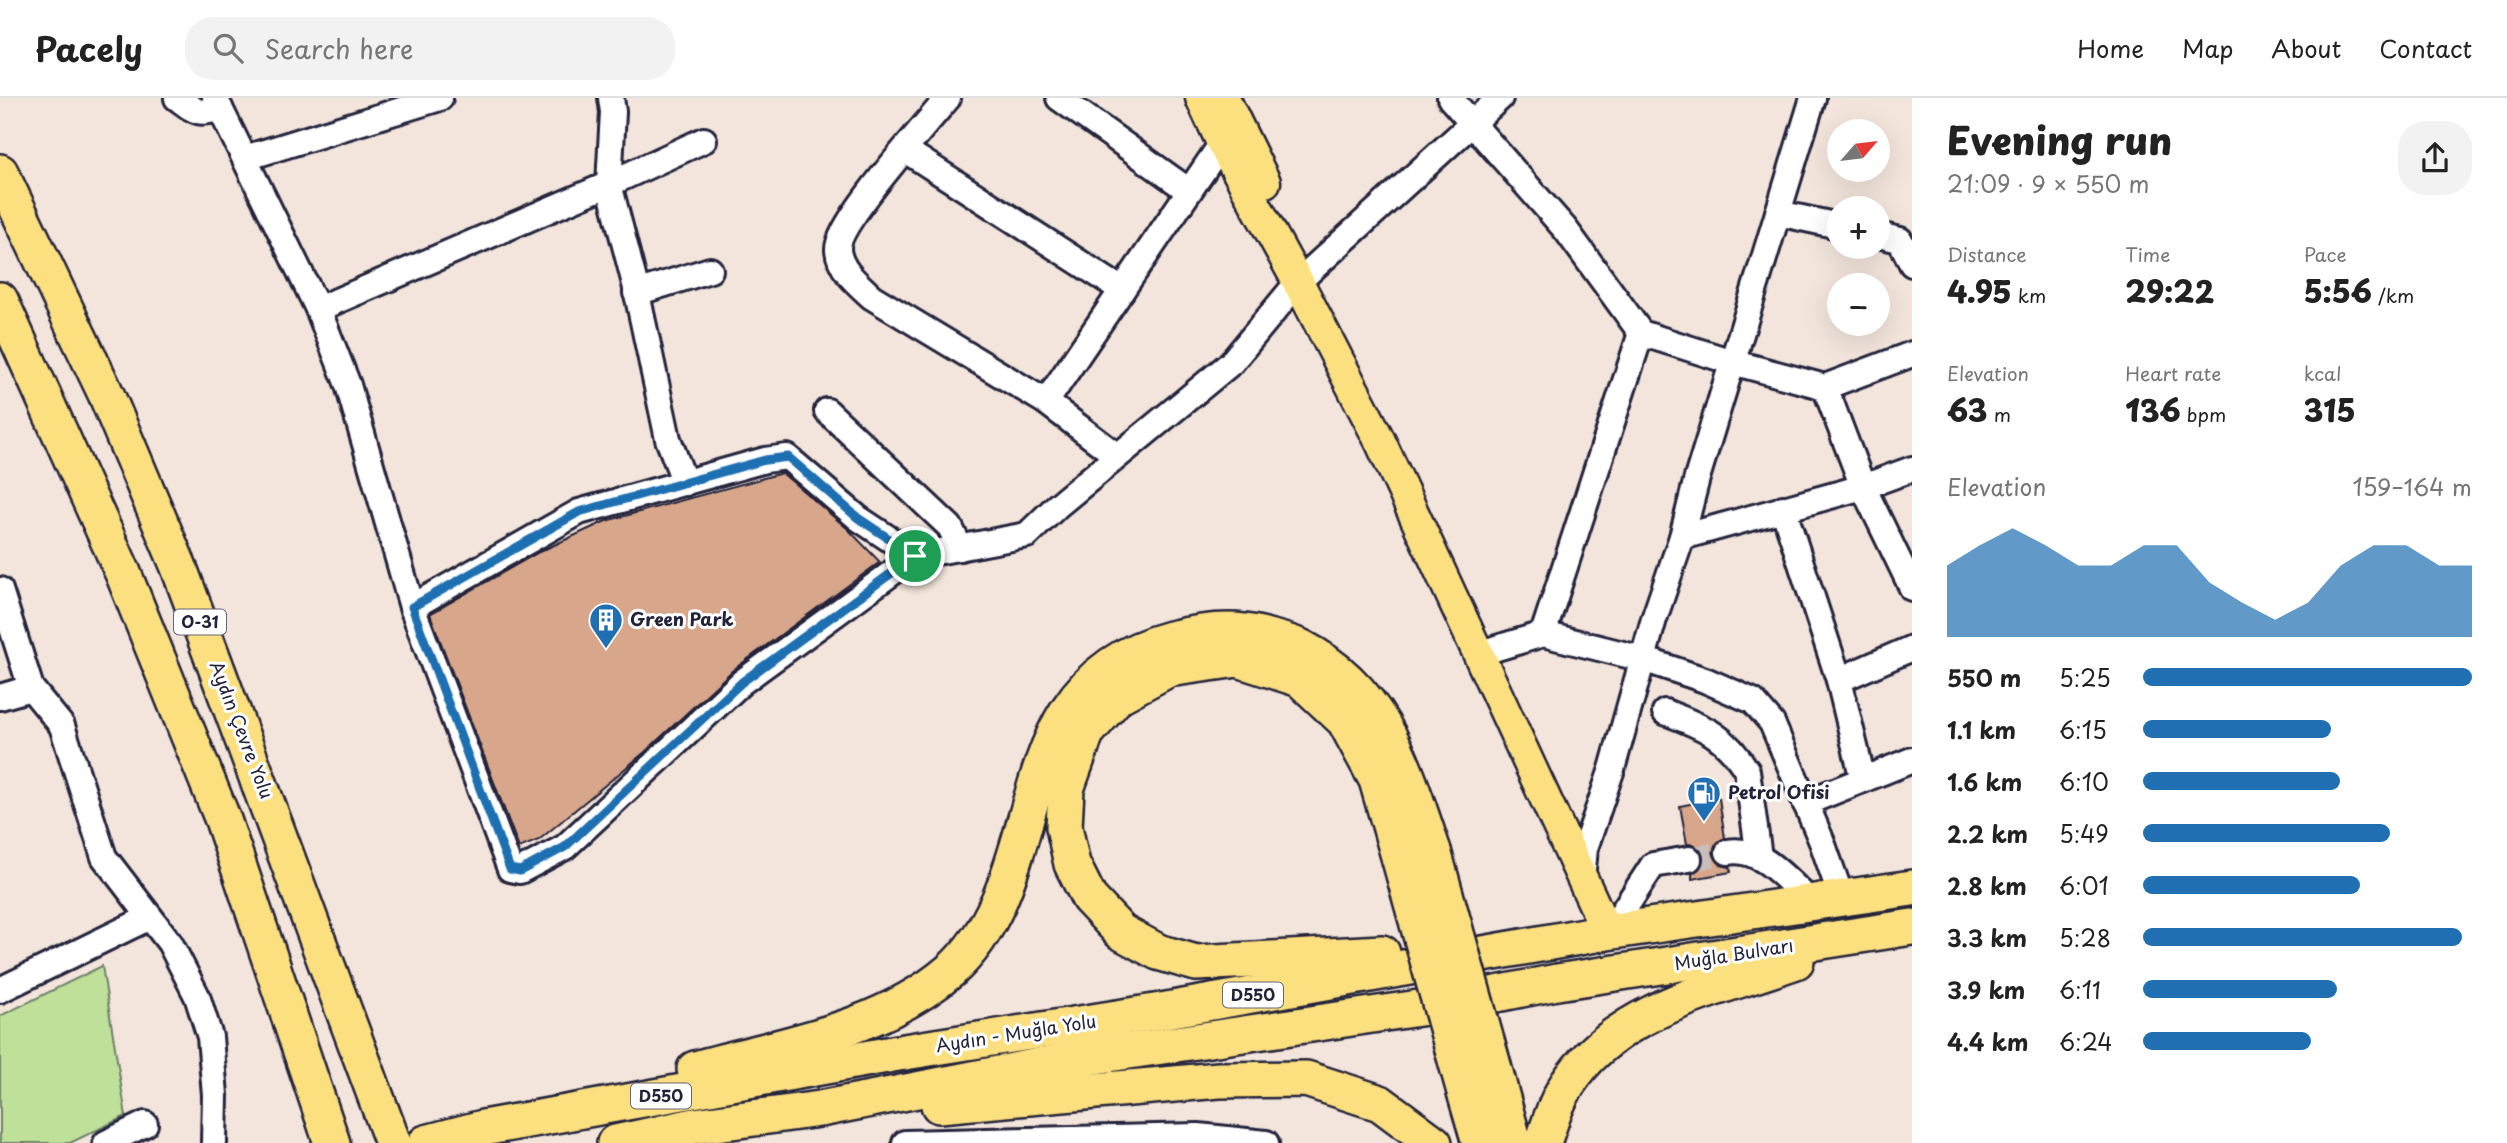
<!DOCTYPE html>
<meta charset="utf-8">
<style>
:root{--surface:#fff;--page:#f2f2f2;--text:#222;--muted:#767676;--line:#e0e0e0;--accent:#1f6fb2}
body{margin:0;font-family:"Playpen Sans",sans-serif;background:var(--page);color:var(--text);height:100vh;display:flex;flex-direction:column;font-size:26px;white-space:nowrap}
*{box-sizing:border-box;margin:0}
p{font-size:23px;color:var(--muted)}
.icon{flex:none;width:38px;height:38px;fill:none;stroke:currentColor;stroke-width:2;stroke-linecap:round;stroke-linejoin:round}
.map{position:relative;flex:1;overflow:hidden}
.drawer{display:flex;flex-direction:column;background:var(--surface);width:595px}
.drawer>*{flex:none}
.needle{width:46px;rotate:62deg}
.controls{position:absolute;left:1827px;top:21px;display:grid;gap:14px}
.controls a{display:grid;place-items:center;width:63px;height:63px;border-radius:50%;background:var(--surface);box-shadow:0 7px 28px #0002;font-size:35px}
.pin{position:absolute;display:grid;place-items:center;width:60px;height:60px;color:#fff;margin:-30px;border:4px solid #fff;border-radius:50%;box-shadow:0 2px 7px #0007}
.round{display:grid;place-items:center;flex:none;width:74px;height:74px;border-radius:28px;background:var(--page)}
.head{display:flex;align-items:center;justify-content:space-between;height:119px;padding:0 35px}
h1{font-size:38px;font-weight:800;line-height:52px}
.figures{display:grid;grid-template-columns:repeat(3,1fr);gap:10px;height:119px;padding:7px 35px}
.figures div{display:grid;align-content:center}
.figures b{font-size:30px;font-weight:800}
.figures small{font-size:19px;font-weight:400}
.figures p{font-size:19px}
.chart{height:196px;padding:14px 35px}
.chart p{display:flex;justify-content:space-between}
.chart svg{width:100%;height:126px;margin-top:7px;fill:var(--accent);opacity:.7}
ul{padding:0 35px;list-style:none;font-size:23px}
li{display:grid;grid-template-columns:112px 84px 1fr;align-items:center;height:52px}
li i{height:18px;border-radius:9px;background:var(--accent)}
header{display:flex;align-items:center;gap:42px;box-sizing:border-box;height:98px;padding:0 35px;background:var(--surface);border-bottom:2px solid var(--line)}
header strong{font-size:33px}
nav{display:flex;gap:38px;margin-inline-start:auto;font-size:24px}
.search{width:490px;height:63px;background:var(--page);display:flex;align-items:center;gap:18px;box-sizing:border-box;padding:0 24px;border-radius:28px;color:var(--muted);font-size:26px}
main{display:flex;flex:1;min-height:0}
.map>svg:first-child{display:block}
.green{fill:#bee099;stroke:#70816a;stroke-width:2}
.building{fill:#d8a78b;stroke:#22223b;stroke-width:2}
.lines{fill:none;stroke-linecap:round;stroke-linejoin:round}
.minor-tunnel{stroke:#c9bebc;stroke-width:24;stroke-dasharray:24 12;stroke-linecap:butt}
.minor-casing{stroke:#22223b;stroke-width:30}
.major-casing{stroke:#22223b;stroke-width:35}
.highway-casing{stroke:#22223b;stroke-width:40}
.minor{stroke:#fff;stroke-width:24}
.major{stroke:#fce080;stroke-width:30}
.highway{stroke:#fce080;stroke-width:35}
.highway-bridge-casing{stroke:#22223b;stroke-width:40;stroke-linecap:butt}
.highway-bridge{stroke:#fce080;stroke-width:35}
.route-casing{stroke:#fff;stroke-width:14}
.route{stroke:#1f6fb2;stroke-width:9}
.labels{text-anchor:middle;stroke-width:6;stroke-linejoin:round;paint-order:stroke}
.shield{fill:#fff;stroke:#646476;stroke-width:2}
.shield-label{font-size:16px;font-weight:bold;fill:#22223b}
.poi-label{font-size:18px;font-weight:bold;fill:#22223b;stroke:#fff;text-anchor:start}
.street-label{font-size:18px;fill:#22223b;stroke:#fff}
</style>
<header>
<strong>Pacely</strong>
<div class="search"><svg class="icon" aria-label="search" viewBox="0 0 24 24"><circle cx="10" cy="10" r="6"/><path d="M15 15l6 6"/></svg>Search here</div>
<nav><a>Home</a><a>Map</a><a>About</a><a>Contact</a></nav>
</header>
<main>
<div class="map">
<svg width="1912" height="1045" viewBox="0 0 1912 1045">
<rect width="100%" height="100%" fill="#f3e5dc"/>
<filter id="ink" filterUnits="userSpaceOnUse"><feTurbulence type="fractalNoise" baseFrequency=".0143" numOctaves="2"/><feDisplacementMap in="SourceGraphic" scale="14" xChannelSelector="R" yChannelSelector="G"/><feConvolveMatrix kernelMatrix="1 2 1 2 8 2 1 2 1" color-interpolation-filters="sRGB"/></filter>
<g filter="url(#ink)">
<!-- green -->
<polygon class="green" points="102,868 126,1018 70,1045 0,1045 0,918"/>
<!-- building -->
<g class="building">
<polygon points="782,375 848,431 880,464 733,572 645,654 539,742 519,750 430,516 539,454 606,423"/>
<polygon points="1719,700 1725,740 1715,747 1713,755 1721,767 1730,769 1731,774 1692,781 1692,776 1703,767 1703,758 1695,747 1687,746 1680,708"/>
</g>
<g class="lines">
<!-- minor-tunnel -->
<polyline class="minor-tunnel" points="1689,761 1728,754"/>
<!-- minor casing -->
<g class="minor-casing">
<g id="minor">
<path d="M177 0C195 13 198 18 220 10"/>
<polyline points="215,0 318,211 348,287 412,509 510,771 520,773 565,749 742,584 915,458"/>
<polyline points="611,0 613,14 609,86 635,186 668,341 685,385"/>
<path d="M948 0C928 24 836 126 838 152 840 172 858 186 872 199L1046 304 1222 45"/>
<polyline points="1059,0 1189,93"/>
<polyline points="1450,0 1566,132 1641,235 1732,264 1825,289 1912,256"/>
<polyline points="905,52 1122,192"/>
<polyline points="245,60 440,0"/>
<polyline points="1778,115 1839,128"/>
<polyline points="1878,137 1900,142 1912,166"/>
<polyline points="636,195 710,172"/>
<polyline points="318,211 609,86 704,42"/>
<polyline points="1825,289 1863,389 1912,371"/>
<polyline points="1046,304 1117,358"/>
<polyline points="827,313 950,429 960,450"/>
<polyline points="1783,410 1839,582 1863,682"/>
<polyline points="1682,439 1863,389 1912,490"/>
<polyline points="0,492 31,590 62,628 104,759 170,845 197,898 210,939 215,997 214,1045"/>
<polyline points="412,509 579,414 765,362 787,359 858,420 915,458 1027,437 1057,408 1231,265 1298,184 1500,0"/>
<polyline points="1543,536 1641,235"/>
<polyline points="1477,556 1543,536 1643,561 1705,582 1753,603 1772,625 1822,744 1842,801"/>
<polyline points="1839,582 1912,550"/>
<polyline points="0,599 31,590"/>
<path d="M1665 614C1703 629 1725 636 1747 673L1759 759"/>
<polyline points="1805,705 1912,662"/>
<path d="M1728 754C1761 747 1789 785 1812 805"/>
<polyline points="1582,781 1585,750 1612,671 1654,521 1682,439 1697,380 1813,0"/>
<polyline points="1610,833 1653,767 1689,761"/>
<polyline points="0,892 150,819"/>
<polyline points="106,1045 145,1026"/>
<polyline points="905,1045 1198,1038 1266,1045"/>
</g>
</g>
<!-- major casing -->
<g class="major-casing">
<g id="major">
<polyline points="1201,0 1222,45 1298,184 1380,343 1607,834"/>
<polyline points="1224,0 1265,84"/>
</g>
</g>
<!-- highway casing -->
<g class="highway-casing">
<g id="highway">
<polyline points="0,74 106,296 178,467 393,1045"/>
<polyline points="0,202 123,475 223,722 332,1045"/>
<polyline points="1382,855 1196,865 1158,854 1121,834 1089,800 1072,766 1064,729 1066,691 1086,635 1118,598 1168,571 1238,561 1300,581 1345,623 1377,682 1400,762"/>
<path d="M695 971C781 947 880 933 950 873 1057 778 997 586 1170 541 1198 534 1232 529 1261 537 1274 541 1290 544 1302 550 1385 593 1405 671 1433 753"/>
<polyline points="1497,982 1514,1045"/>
<polyline points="1465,994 1480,1045"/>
<polyline points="939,1007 1219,982 1306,981 1380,1005 1434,1045"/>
<polyline points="426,1045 483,1030 898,955 1161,913 1607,834 1912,790"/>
<polyline points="615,1045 694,1028 820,1011 1075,961 1446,906 1557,884 1912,829"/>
<path d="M1543 1045C1551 1021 1558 997 1574 977 1624 909 1720 890 1796 863"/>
</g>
</g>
<!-- minor -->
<use href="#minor" class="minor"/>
<!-- major -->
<use href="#major" class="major"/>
<!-- highway -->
<use href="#highway" class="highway"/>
<!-- highway-bridge casing -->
<g class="highway-bridge-casing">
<g id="highway-bridge">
<polyline points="1433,753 1497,982"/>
<polyline points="1400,762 1465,994"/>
</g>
</g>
<!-- highway-bridge -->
<use href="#highway-bridge" class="highway-bridge"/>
</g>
</g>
<g class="lines" filter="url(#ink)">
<!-- route casing -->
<g class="route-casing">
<polygon id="route" points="788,359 858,420 915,458 742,584 565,749 520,773 510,771 412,509 579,414 765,362"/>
</g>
<!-- route -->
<use href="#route" class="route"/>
</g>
<!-- icons -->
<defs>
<g id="building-pin" transform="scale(1.75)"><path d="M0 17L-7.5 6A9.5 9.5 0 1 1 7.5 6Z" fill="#1f6fb2" stroke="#fff"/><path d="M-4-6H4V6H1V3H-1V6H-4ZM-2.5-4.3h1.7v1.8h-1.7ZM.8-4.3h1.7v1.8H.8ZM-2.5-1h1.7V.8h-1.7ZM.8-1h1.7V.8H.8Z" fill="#fff"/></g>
<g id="fuel-pin" transform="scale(1.75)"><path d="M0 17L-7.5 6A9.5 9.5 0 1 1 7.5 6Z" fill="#1f6fb2" stroke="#fff"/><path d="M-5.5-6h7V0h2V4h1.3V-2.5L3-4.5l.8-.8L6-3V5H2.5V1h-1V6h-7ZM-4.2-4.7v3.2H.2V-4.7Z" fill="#fff"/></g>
</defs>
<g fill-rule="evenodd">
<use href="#building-pin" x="606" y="522"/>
<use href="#fuel-pin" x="1704" y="695"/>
</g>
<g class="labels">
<!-- shield labels -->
<g class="shield">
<rect x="174" y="511.5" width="52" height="25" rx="5"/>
<rect x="1223" y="884.5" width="60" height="25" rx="5"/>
<rect x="631" y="985.5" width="60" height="25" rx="5"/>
</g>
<g class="shield-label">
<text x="200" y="530">O-31</text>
<text x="1253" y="903">D550</text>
<text x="661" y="1004">D550</text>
</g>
<!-- poi labels -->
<g class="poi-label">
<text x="630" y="528">Green Park</text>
<text x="1728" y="701">Petrol Ofisi</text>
</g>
<!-- street labels -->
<g class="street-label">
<text transform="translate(241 632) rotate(69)" y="6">Aydın Çevre Yolu</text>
<text transform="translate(1734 857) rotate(-9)" y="6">Muğla Bulvarı</text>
<text transform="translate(1016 936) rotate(-9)" y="6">Aydın - Muğla Yolu</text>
</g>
</g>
</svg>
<div class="controls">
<a><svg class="needle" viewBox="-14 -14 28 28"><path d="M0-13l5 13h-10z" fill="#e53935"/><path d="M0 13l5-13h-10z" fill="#767676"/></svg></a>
<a>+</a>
<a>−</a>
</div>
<div class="pin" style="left:915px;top:458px;background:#1e9e55"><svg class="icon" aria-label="arrive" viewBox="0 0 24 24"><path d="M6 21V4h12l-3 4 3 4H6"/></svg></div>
</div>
<section class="drawer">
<div class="head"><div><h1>Evening run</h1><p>21:09 · 9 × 550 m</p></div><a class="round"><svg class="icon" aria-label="share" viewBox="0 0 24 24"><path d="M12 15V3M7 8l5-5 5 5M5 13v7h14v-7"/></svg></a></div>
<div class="figures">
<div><p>Distance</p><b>4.95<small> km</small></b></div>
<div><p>Time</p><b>29:22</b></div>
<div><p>Pace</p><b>5:56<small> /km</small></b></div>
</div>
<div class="figures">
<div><p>Elevation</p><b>63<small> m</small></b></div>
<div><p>Heart rate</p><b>136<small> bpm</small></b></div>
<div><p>kcal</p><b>315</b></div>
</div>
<div class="chart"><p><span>Elevation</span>159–164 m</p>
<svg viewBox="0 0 160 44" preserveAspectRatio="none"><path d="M0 44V19L10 12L20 6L30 12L40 19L50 19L60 12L70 12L80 25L90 32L100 38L110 32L120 19L130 12L140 12L150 19L160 19V44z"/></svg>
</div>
<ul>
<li><b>550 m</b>5:25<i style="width:100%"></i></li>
<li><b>1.1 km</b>6:15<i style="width:57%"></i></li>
<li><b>1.6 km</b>6:10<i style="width:60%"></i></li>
<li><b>2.2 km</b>5:49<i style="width:75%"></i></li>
<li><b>2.8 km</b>6:01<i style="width:66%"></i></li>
<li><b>3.3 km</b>5:28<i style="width:97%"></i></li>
<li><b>3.9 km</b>6:11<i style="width:59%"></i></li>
<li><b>4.4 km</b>6:24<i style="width:51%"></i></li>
</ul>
</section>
</main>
